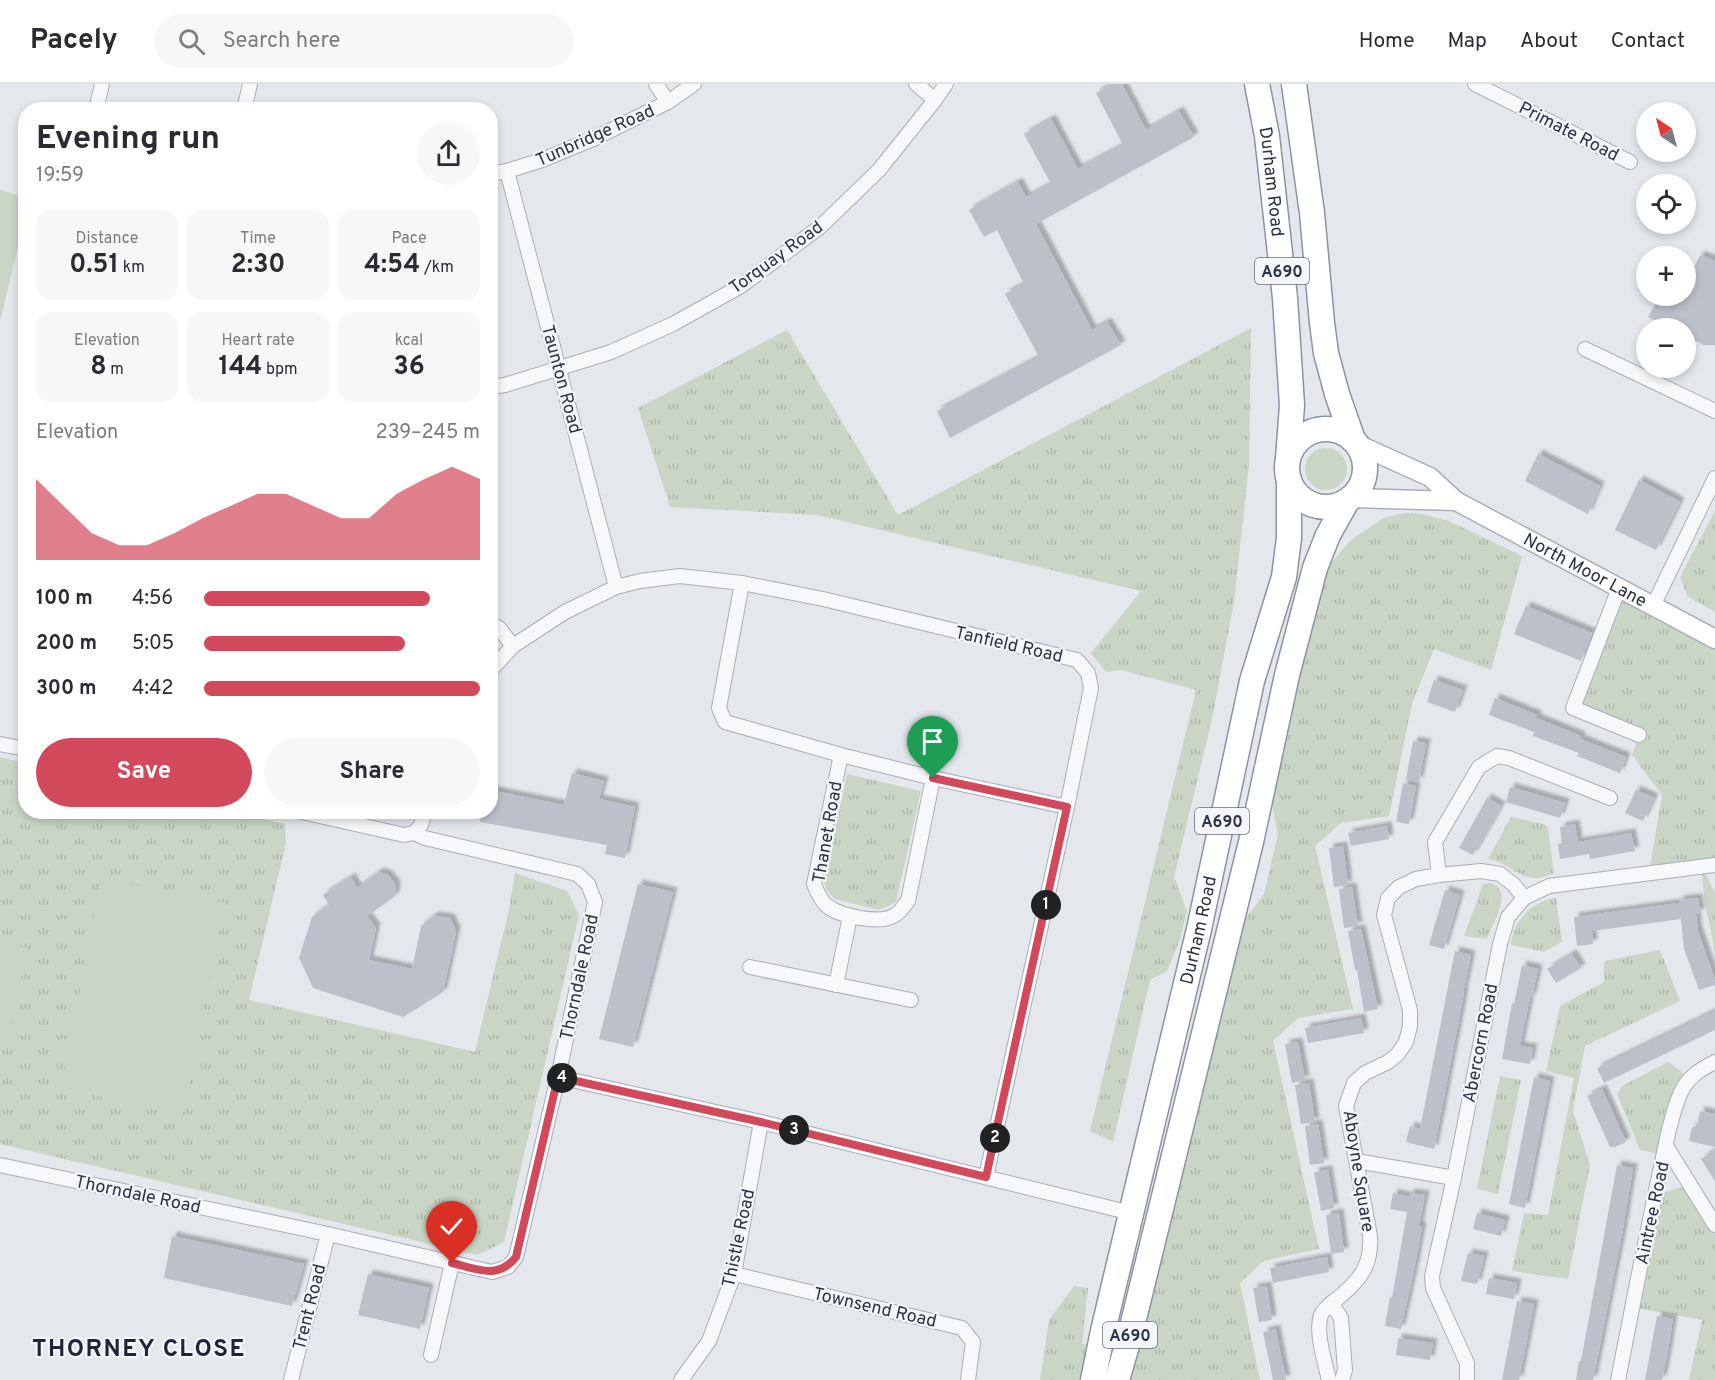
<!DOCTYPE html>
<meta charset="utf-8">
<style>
:root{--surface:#fff;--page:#f7f7f7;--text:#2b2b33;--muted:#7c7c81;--line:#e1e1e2;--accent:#d1495b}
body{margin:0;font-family:Overpass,sans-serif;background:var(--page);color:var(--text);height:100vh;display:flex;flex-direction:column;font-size:22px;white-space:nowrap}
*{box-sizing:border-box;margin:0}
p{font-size:20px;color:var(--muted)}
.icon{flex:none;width:33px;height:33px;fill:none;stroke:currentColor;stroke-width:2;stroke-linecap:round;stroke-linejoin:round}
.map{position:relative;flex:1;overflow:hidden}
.details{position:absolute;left:18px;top:18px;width:480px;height:717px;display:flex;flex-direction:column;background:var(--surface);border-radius:24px;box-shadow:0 3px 9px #0003}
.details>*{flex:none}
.needle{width:39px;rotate:324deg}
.buttons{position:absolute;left:1636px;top:18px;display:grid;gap:12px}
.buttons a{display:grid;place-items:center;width:60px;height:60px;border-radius:50%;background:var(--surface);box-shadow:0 3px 9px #0003;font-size:30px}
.pin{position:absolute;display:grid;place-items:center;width:51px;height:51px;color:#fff;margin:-62px -26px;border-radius:50% 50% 50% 0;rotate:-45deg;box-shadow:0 0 6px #0007}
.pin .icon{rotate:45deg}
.km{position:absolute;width:30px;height:30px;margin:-15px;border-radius:50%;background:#222;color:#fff;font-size:16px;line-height:30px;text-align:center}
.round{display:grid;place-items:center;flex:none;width:63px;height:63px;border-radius:32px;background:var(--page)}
.head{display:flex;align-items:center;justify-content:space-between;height:102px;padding:0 18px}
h1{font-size:33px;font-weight:700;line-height:45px}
.stats{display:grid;grid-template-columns:repeat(3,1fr);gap:9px;height:102px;padding:6px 18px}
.stats div{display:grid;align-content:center;border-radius:15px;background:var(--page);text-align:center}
.stats b{font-size:26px;font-weight:700}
.stats small{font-size:16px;font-weight:400}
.stats p{font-size:16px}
.chart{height:168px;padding:12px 18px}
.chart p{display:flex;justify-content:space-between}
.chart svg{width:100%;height:108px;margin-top:6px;fill:var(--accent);opacity:.7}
.action{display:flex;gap:12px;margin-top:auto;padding:12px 18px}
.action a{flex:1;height:69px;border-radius:36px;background:var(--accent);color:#fff;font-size:24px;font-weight:700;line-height:69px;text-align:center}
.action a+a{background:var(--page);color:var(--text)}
ul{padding:0 18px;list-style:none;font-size:20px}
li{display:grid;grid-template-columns:96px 72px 1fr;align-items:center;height:45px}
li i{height:15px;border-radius:8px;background:var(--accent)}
header{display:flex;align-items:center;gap:36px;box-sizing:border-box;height:84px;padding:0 30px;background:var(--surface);border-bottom:2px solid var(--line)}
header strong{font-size:28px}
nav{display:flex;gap:33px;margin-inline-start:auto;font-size:21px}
.search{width:420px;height:54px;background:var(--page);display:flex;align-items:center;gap:15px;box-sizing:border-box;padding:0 21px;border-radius:33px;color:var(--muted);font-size:22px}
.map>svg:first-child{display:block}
.grass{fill:url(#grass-tufts)}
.garden{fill:#c9d6c5}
.building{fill:#bbc0ca;filter:url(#shadow)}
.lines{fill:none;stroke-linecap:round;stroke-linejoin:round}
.street-casing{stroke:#a9aeb7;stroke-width:16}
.secondary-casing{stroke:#a9aeb7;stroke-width:21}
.highway-casing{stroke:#8b94a3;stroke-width:27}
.street{stroke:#f7f8fa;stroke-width:14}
.secondary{stroke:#fff;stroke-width:18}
.highway{stroke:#fff;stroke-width:24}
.route-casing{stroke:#fff;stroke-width:12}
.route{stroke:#d1495b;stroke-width:8}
.labels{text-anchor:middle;stroke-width:4.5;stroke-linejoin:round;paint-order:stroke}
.shield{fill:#f4f6f9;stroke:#676e7b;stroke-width:1.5}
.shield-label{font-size:16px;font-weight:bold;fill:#2b3445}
.street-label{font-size:18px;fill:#2b3445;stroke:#f4f6f9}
.district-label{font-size:24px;font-weight:bold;letter-spacing:1.5px;fill:#1d2536;stroke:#f4f6f9}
</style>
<header>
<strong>Pacely</strong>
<div class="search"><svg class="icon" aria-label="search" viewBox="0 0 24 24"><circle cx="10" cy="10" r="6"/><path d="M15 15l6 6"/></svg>Search here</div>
<nav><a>Home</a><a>Map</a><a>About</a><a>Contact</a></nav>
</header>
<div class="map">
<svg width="1715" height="1296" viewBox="0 0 1715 1296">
<defs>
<pattern id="grass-tufts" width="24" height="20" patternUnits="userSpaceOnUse" patternTransform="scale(1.5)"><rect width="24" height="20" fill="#c9d6c5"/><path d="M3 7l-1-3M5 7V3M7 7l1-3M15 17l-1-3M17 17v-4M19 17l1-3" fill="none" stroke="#adb8ab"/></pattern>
<filter id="shadow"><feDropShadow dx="4.5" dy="-4.5" stdDeviation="1.5" flood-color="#0004"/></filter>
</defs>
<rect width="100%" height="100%" fill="#e4e7ec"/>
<!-- grass -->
<g class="grass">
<polygon points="1251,244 1249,380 1234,518 1212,635 1174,793 1187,827 1180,856 1167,887 1150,896 1113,1058 1090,1047 1196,606 1121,586 1106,588 1091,569 1141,507 817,431 670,423 638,324 787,246 898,431"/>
<polygon points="1715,427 1715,528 1687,512 1680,493"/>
<polygon points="1404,429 1422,430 1449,437 1522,472 1491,586 1434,565 1412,620 1389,732 1341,739 1315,762 1353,925 1298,934 1273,957 1319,1165 1263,1177 1240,1199 1260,1296 1126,1296 1238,845 1264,810 1278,750 1270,712 1316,512 1331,479 1351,456 1384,434"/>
<polygon points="1619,504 1715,555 1715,781 1702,783 1715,809 1715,867 1705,820 1701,783 1649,789 1662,711 1632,671 1639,651 1573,624"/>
<polygon points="0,673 25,679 26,728 232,728 285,740 286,759 249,916 475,968 509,825 515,789 567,807 579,831 504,1158 477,1171 0,1060"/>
<polygon points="847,690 921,707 896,818 879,826 835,815 827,807 824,798"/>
<path d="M1511 733 1544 740 1548 744 1554 789C1549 791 1544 793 1539 794 1520 796 1506 777 1488 775Z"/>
<path d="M1491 799C1495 801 1500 804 1501 809 1505 819 1491 844 1487 855L1464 852 1483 800Z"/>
<path d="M1556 814 1562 858 1544 868 1511 861C1512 838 1533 816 1556 814Z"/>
<polygon points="1660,866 1680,917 1585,962 1573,1027 1590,1081 1568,1195 1512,1187 1524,1129 1548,1131 1574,994 1546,987 1560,922 1604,898 1604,877"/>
<polygon points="1668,978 1690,994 1664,1071 1640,1066 1617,1010 1622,1002"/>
<polygon points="1500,992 1521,996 1498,1110 1477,1105"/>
<polygon points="1690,1101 1715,1141 1715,1296 1689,1296 1702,1236 1632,1223 1655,1111"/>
<polygon points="1074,1202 1088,1204 1082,1260 1090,1261 1085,1296 1040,1296 1049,1236"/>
</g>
<!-- garden -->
<g class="garden">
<polygon points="0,106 26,113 25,134 0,237"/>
<circle cx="1326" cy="385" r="21"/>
<polygon points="101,795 224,818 184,1028 61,1005"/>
<polygon points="0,858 28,864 8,954 0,952"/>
</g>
<!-- building -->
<g class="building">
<polygon points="1112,0 1122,0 1146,46 1179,27 1194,53 1036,140 1092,246 1107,238 1121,261 950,354 937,327 1039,273 1005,210 1024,200 997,146 984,153 969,126 1018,98 1026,113 1051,100 1024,50 1051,35 1078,85 1123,61 1096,9"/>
<polygon points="1700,171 1715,177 1715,261 1704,261 1686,252 1686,244 1671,244 1648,233 1660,212 1686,212 1686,200"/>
<polygon points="1538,370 1600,402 1588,430 1525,397"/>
<polygon points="1639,396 1680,418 1656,466 1615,446"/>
<polygon points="1526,522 1592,549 1581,577 1514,550"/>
<polygon points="1434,596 1463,606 1455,628 1427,618"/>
<polygon points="1495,614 1537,631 1536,634 1581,652 1580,655 1626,673 1620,689 1577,672 1579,669 1533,652 1534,648 1489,631"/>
<polygon points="1413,657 1426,659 1419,698 1406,695"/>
<polygon points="572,689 604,697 599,715 635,723 625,774 605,770 607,761 480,738 482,728 490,728 490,706 564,721"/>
<polygon points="1403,699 1416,702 1409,740 1396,738"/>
<polygon points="1510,703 1565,719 1560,734 1506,718"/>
<polygon points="1636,706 1654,714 1643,737 1625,729"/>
<polygon points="1487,714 1501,722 1473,771 1459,764"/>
<polygon points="1575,740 1578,758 1631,749 1635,767 1590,775 1589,770 1560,775 1558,760 1562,759 1560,743"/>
<polygon points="1387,742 1389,755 1351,762 1348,749"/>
<polygon points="1343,762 1348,801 1334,803 1329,764"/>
<polygon points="379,788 388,791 396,801 395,812 367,832 376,844 369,876 412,885 421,842 434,832 450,834 456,847 443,908 403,933 313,904 299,874 312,833 329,821 323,811 351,793 357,804"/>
<polygon points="638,800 673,808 633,963 599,955"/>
<polygon points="1352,803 1358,842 1344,844 1339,805"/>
<polygon points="1445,806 1460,811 1444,865 1429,861"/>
<polygon points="1698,814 1700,829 1696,830 1698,847 1715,896 1715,901 1699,906 1684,865 1681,835 1592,847 1593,860 1577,862 1574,833 1679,819 1679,816"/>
<polygon points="1361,845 1378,925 1364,928 1357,886 1355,886 1348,847"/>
<polygon points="1455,867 1471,871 1463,909 1464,909 1434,1065 1406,1058 1410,1042 1420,1045"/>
<polygon points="1572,870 1581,884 1556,899 1547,885"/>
<polygon points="1522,881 1538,885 1532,913 1530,913 1520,962 1533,964 1530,980 1502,975 1512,919 1514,920"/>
<polygon points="1715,927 1715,946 1604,999 1597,984"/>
<polygon points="1361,934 1364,949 1308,959 1305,944"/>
<polygon points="1298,958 1305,996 1292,999 1285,960"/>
<polygon points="1534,993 1550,997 1525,1124 1509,1120"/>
<polygon points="1309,999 1315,1038 1301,1040 1295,1001"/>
<polygon points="1602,1005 1626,1058 1615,1063 1610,1063 1587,1012"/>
<polygon points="1700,1027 1715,1030 1715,1063 1689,1057 1692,1043 1697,1043"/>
<polygon points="1318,1040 1324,1079 1310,1081 1305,1042"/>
<polygon points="1715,1066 1715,1097 1701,1075"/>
<polygon points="1617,1081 1633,1084 1622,1150 1593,1296 1576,1296 1579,1277 1581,1277"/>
<polygon points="1328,1086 1334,1124 1321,1127 1314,1088"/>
<polygon points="1393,1109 1409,1113 1410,1109 1425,1111 1419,1142 1422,1142 1415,1181 1401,1245 1385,1242 1390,1213 1392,1214 1407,1128 1390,1125"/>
<polygon points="1339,1129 1344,1168 1331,1170 1326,1131"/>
<polygon points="1477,1129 1505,1136 1501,1152 1473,1145"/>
<polygon points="172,1152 304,1180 292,1222 164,1194"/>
<polygon points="1468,1169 1484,1172 1477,1200 1461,1197"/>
<polygon points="1327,1173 1329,1188 1273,1199 1270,1184"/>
<polygon points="368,1190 429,1204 420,1245 358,1231"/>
<polygon points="1489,1194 1517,1199 1514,1215 1486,1210"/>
<polygon points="1267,1202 1272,1236 1259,1238 1253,1204"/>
<polygon points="1517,1217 1534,1220 1522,1281 1519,1296 1502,1296"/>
<polygon points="1657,1232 1673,1235 1667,1272 1662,1296 1645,1296"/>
<polygon points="1276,1245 1279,1262 1286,1296 1273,1296 1263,1248"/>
<polygon points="1398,1254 1433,1259 1430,1276 1396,1271"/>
</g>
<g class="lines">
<!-- street casing -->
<g class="street-casing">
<g id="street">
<polyline points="656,0 668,18"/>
<polyline points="916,0 935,16"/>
<polyline points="1475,0 1630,78"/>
<polyline points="96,26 102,0"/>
<polyline points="244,26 250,0"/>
<polyline points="507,87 616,503"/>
<polyline points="490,90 507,87 542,76 593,55 668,18 694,0"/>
<polyline points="1585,265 1715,327"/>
<polyline points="490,303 505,301 611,268 673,240 741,202 820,143 879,86 935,16 946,0"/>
<polyline points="742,499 719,624 725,638 841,671 933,694 1067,723"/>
<polyline points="1619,504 1573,624 1639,651"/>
<polyline points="1653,522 1715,394"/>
<polyline points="490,539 499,544 513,562"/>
<polyline points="490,587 513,562 565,528 616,503 640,497 680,492 742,499 823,515 1077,576 1088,589 1091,604 1067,723 986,1093"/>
<polyline points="0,660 26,665"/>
<path d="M841 671 814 800C817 808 820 815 826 821 838 832 881 841 895 831 900 829 904 821 908 817L933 694"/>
<polyline points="414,749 421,741 425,728"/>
<polyline points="1439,791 1435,758 1479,683 1497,672 1509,674 1610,714"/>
<polyline points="750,883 911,916"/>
<polyline points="836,901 850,832"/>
<polyline points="558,993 761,1038 1131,1129"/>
<polyline points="1666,1062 1715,1141"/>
<polyline points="1357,1077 1454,1094"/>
<polyline points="0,1081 328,1150 492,1188 508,1183 516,1173 558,993 595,818 588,800 577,790 425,754 414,749 404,751 302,728"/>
<polyline points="734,1190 962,1244 973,1258 968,1296"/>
<polyline points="1331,1219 1341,1234 1345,1286 1342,1296"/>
<polyline points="431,1271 452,1179"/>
<polyline points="291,1296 328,1150"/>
<polyline points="681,1296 709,1257 734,1190 761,1038"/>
<path d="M1329 1296C1325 1278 1315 1248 1321 1231 1323 1225 1332 1219 1337 1215 1360 1196 1372 1182 1370 1152L1346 1022 1354 999 1365 989 1388 978 1397 971 1406 958 1410 942V926L1384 831 1388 814 1399 803 1416 795 1439 791 1481 787 1500 790 1514 801 1524 814"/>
<polyline points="1467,1296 1467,1279 1433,1204 1432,1192 1454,1094 1500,860 1508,833 1524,814 1549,802 1715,781"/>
<path d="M1618 1296C1630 1233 1643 1169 1656 1106 1663 1077 1669 1035 1681 1008 1688 993 1701 985 1715 978"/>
</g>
</g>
<!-- secondary casing -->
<g class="secondary-casing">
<g id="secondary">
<path id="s1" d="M1357 360 1430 393 1456 417 1715 555"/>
<polyline points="1352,414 1456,417"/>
</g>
</g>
<!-- highway casing -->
<g class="highway-casing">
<g id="highway">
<path id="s2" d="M1257 0 1267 52 1285 214 1292 321 1288 375"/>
<polyline points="1294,0 1312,129 1322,239 1326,269 1337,310 1353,356"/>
<circle cx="1326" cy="384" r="39"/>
<path id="s3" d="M1093 1296 1103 1247 1199 845 1252 597 1284 493 1289 454V396"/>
<polyline points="1117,1296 1130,1251 1251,758 1287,591 1315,484 1328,451 1347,417"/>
</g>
</g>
<!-- street -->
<use href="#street" class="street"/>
<!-- secondary -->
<use href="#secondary" class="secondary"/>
<!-- highway -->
<use href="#highway" class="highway"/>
</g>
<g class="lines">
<!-- route casing -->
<g class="route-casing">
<path id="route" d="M452 1179C477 1185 498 1196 516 1173L558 993 761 1038 986 1093 1067 723 933 694"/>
</g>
<!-- route -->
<use href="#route" class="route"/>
</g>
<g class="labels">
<!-- shield labels -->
<g class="shield">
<rect x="1255" y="174" width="54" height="26" rx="4.5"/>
<rect x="1195" y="724" width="54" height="26" rx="4.5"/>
<rect x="1103" y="1238" width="54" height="26" rx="4.5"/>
</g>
<g class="shield-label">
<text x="1282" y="193">A690</text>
<text x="1222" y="743">A690</text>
<text x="1130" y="1257">A690</text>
</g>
<!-- street labels -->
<g class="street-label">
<text transform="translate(1569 47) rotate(27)" y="6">Primate Road</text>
<text transform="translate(595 51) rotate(-24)" y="6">Tunbridge Road</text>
<text dy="6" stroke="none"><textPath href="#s2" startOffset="99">Durham Road</textPath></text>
<text transform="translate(776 173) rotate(-36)" y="6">Torquay Road</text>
<text transform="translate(562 295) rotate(75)" y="6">Taunton Road</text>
<text dy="6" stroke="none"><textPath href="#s1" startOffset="262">North Moor Lane</textPath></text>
<text transform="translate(1009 560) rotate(13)" y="6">Tanfield Road</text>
<text transform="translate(827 748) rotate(-80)" y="6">Thanet Road</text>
<text dy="6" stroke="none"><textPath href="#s3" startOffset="462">Durham Road</textPath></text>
<text transform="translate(579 893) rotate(-78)" y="6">Thorndale Road</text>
<text transform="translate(1480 959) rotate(-79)" y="6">Abercorn Road</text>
<text transform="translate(1359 1087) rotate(81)" y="6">Aboyne Square</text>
<text transform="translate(138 1110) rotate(12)" y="6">Thorndale Road</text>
<text transform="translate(1652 1129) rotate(-78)" y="6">Aintree Road</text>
<text transform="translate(738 1154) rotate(-78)" y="6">Thistle Road</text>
<text transform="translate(309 1223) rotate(-76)" y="6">Trent Road</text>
<text transform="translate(875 1223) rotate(13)" y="6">Townsend Road</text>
</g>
<!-- district labels -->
<g class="district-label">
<text x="139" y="1272">THORNEY CLOSE</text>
</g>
</g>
</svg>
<div class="buttons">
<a><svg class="needle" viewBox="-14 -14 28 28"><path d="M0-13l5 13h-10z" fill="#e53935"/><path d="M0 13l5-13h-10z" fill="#7c7c81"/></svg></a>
<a><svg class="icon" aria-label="locate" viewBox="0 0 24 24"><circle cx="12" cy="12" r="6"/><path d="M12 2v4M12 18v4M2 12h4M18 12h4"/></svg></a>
<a>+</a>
<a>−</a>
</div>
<div class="pin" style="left:933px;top:694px;background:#1e9e55"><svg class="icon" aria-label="arrive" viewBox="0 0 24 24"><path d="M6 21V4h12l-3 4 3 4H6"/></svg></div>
<div class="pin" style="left:452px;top:1179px;background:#d93025"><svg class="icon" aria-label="check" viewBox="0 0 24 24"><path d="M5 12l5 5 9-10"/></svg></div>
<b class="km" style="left:1046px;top:821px">1</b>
<b class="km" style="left:995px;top:1054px">2</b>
<b class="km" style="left:794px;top:1046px">3</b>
<b class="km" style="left:562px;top:994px">4</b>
<section class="details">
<div class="head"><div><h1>Evening run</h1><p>19:59</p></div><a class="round"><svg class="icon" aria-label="share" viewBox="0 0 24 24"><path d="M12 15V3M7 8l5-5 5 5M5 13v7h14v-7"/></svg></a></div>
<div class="stats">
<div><p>Distance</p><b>0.51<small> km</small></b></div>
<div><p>Time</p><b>2:30</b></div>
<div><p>Pace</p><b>4:54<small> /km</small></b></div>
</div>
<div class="stats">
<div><p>Elevation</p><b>8<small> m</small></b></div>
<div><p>Heart rate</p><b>144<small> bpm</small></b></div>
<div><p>kcal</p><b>36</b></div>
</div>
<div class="chart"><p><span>Elevation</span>239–245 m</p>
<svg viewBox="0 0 160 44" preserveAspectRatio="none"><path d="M0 44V11L10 22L20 33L30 38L40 38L50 33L60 27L70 22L80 17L90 17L100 22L110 27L120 27L130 17L140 11L150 6L160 11V44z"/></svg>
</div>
<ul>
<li><b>100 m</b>4:56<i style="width:82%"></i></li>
<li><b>200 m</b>5:05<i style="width:73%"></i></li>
<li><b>300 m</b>4:42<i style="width:100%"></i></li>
</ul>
<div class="action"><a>Save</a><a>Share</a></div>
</section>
</div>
